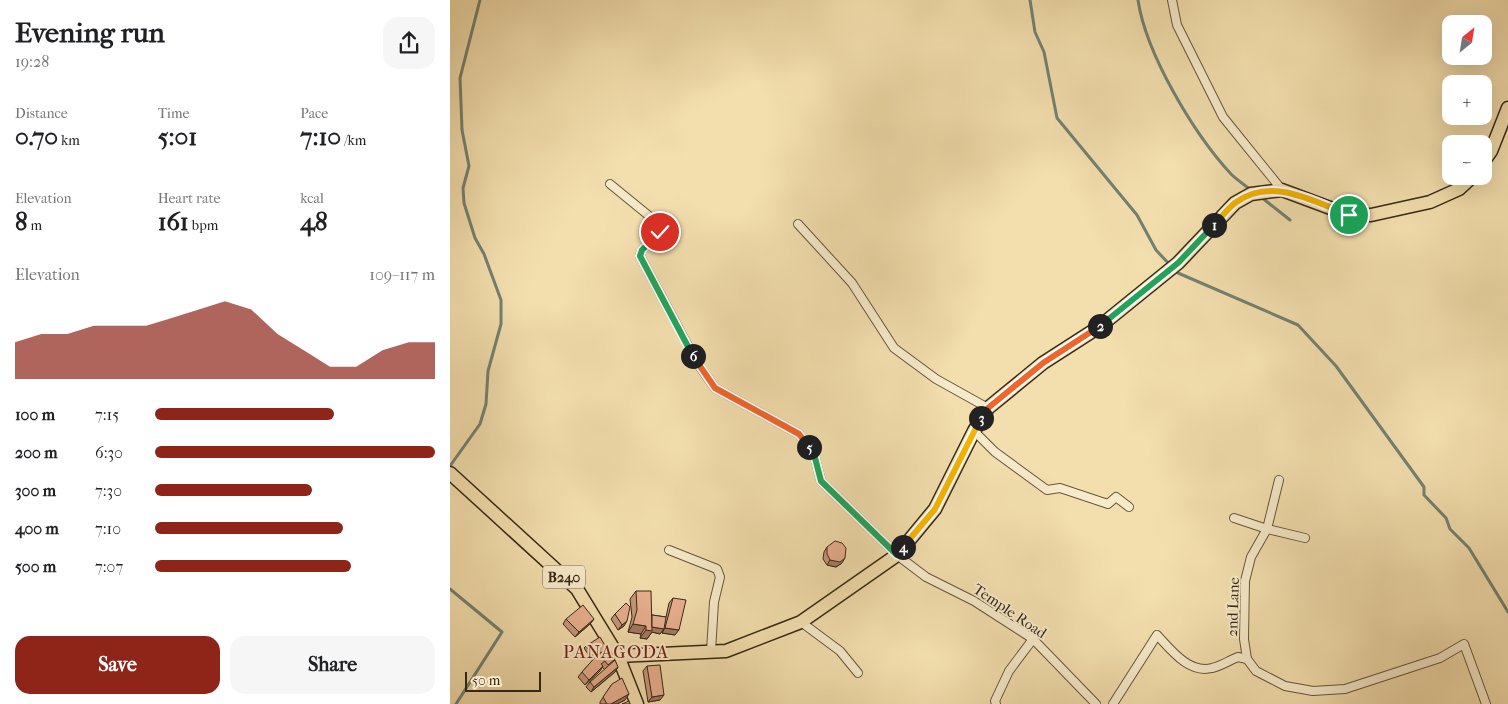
<!DOCTYPE html>
<meta charset="utf-8">
<style>
:root{--surface:#fff;--page:#f6f6f6;--text:#202124;--muted:#757577;--accent:#8f2418}
body{margin:0;font-family:"IM FELL French Canon",serif;background:var(--page);color:var(--text);height:100vh;display:flex;flex-direction:column;font-size:19px;white-space:nowrap}
*{box-sizing:border-box;margin:0}
p{font-size:16px;color:var(--muted)}
.icon{flex:none;width:28px;height:28px;fill:none;stroke:currentColor;stroke-width:2;stroke-linecap:round;stroke-linejoin:round}
.map{position:relative;flex:1;overflow:hidden}
.drawer{display:flex;flex-direction:column;background:var(--surface);width:450px}
.drawer>*{flex:none}
.needle{width:32px;rotate:30deg}
.controls{position:absolute;left:992px;top:15px;display:grid;gap:10px}
.controls a{display:grid;place-items:center;width:50px;height:50px;border-radius:10px;background:var(--surface);box-shadow:0 5px 20px #0002;font-size:25px}
.scale{position:absolute;left:15px;bottom:12px;width:76px;box-sizing:border-box;padding-left:5px;border:2px solid #352918;border-top:0;font-size:14px;line-height:18px;white-space:nowrap;color:#352918;-webkit-text-stroke:4px #f7eaca;paint-order:stroke}
.pin{position:absolute;display:grid;place-items:center;width:42px;height:42px;color:#fff;margin:-21px;border:2px solid #fff;border-radius:50%;box-shadow:0 1px 5px #0007}
.km{position:absolute;width:25px;height:25px;margin:-12px;border-radius:50%;background:#222;color:#fff;font-size:14px;line-height:25px;text-align:center}
.round{display:grid;place-items:center;flex:none;width:52px;height:52px;border-radius:15px;background:var(--page)}
.overview{display:flex;align-items:center;justify-content:space-between;height:85px;padding:0 15px}
h1{font-size:28px;font-weight:700;line-height:38px}
.stats{display:grid;grid-template-columns:repeat(3,1fr);gap:8px;height:85px;padding:5px 15px}
.stats div{display:grid;align-content:center}
.stats b{font-size:25px;font-weight:700}
.stats small{font-size:14px;font-weight:400}
.stats p{font-size:14px}
.chart{height:140px;padding:10px 15px}
.chart p{display:flex;justify-content:space-between}
.chart svg{width:100%;height:90px;margin-top:5px;fill:var(--accent);opacity:.7}
.primary-button{display:flex;gap:10px;margin-top:auto;padding:10px 15px}
.primary-button a{flex:1;height:58px;border-radius:15px;background:var(--accent);color:#fff;font-size:20px;font-weight:700;line-height:58px;text-align:center}
.primary-button a+a{background:var(--page);color:var(--text)}
ul{padding:0 15px;list-style:none;font-size:16px}
li{display:grid;grid-template-columns:80px 60px 1fr;align-items:center;height:38px}
li i{height:12px;border-radius:6px;background:var(--accent)}
main{display:flex;flex:1;min-height:0}
.map>svg:first-child{display:block}
.lines{fill:none;stroke-linecap:round;stroke-linejoin:round}
.stream{stroke:#728172;stroke-width:3}
.street-casing{stroke:#64563d;stroke-width:10}
.primary-casing{stroke:#352918;stroke-width:15}
.street{stroke:#f7eaca;stroke-width:8}
.primary{stroke:#f3dead;stroke-width:12}
.wall{fill:#c9977c;stroke:#352918}
.shaded-wall{fill:#a47b65;stroke:#352918}
.building{fill:#eab090;stroke:#352918}
.split-1-casing{stroke:#fff;stroke-width:10}
.split-2-casing{stroke:#fff;stroke-width:10}
.split-3-casing{stroke:#fff;stroke-width:10}
.split-4-casing{stroke:#fff;stroke-width:10}
.split-5-casing{stroke:#fff;stroke-width:10}
.split-6-casing{stroke:#fff;stroke-width:10}
.split-7-casing{stroke:#fff;stroke-width:10}
.split-1{stroke:#f5b400;stroke-width:6}
.split-2{stroke:#22a559;stroke-width:6}
.split-3{stroke:#f0652b;stroke-width:6}
.split-4{stroke:#f5b400;stroke-width:6}
.split-5{stroke:#22a559;stroke-width:6}
.split-6{stroke:#f0652b;stroke-width:6}
.split-7{stroke:#22a559;stroke-width:6}
.labels{text-anchor:middle;stroke-width:4;stroke-linejoin:round;paint-order:stroke}
.shield{fill:#f7eaca;stroke:#6f634d;stroke-width:1}
.shield-label{font-size:14px;font-weight:bold;fill:#352918}
.street-label{font-size:15px;fill:#352918;stroke:#f7eaca}
.quarter-label{font-size:18px;letter-spacing:1px;fill:#7a1f14;stroke:#f7eaca}
</style>
<main>
<section class="drawer">
<div class="overview"><div><h1>Evening run</h1><p>19:28</p></div><a class="round"><svg class="icon" aria-label="share" viewBox="0 0 24 24"><path d="M12 15V3M7 8l5-5 5 5M5 13v7h14v-7"/></svg></a></div>
<div class="stats">
<div><p>Distance</p><b>0.70<small> km</small></b></div>
<div><p>Time</p><b>5:01</b></div>
<div><p>Pace</p><b>7:10<small> /km</small></b></div>
</div>
<div class="stats">
<div><p>Elevation</p><b>8<small> m</small></b></div>
<div><p>Heart rate</p><b>161<small> bpm</small></b></div>
<div><p>kcal</p><b>48</b></div>
</div>
<div class="chart"><p><span>Elevation</span>109–117 m</p>
<svg viewBox="0 0 160 44" preserveAspectRatio="none"><path d="M0 44V26L10 22L20 22L30 18L40 18L50 18L60 14L70 10L80 6L90 10L100 22L110 30L120 38L130 38L140 30L150 26L160 26V44z"/></svg>
</div>
<ul>
<li><b>100 m</b>7:15<i style="width:64%"></i></li>
<li><b>200 m</b>6:30<i style="width:100%"></i></li>
<li><b>300 m</b>7:30<i style="width:56%"></i></li>
<li><b>400 m</b>7:10<i style="width:67%"></i></li>
<li><b>500 m</b>7:07<i style="width:70%"></i></li>
</ul>
<div class="primary-button"><a>Save</a><a>Share</a></div>
</section>
<div class="map">
<svg width="1058" height="704" viewBox="0 0 1058 704">
<rect width="100%" height="100%" fill="#f3dead"/>
<filter id="stains"><feTurbulence type="fractalNoise" baseFrequency=".004" numOctaves="4"/><feColorMatrix values="0 0 0 0 .2 0 0 0 0 .09 0 0 0 0 .02 0 0 0 .5 -.17"/></filter>
<radialGradient id="worn" r=".72"><stop offset=".6" stop-color="#630" stop-opacity="0"/><stop offset="1" stop-color="#630" stop-opacity=".3"/></radialGradient>
<g class="lines">
<!-- stream -->
<g class="stream">
<polyline points="580,0 585,32 594,52 607,118 687,215 706,250 720,265"/>
<path d="M688 0C696 54 744 134 781 174 787 180 795 185 802 191"/>
<polyline points="811,197 840,220"/>
<polyline points="724,270 728,273 848,325 886,366 974,487 974,495 996,518 1000,529 1019,548 1058,612"/>
<polyline points="0,466 30,424 36,404 38,371 51,324 51,300 34,254 25,238 14,203 13,188 19,166 12,130 10,78 30,0"/>
<polyline points="0,589 52,632 6,704"/>
</g>
<!-- street casing -->
<g class="street-casing">
<g id="street">
<polyline points="722,0 727,25 773,117 832,190"/>
<polyline points="160,184 209,224 210,232 192,250 190,256 246,361 265,388 349,434 364,454 371,481 447,555 476,577 524,601 583,639 646,704"/>
<polyline points="348,224 402,283 444,348 486,379 538,408"/>
<polyline points="524,431 545,452 597,490 610,488 658,504 666,497 679,507"/>
<polyline points="784,518 817,529 855,538"/>
<polyline points="219,550 267,569 270,577 264,602 261,651"/>
<polyline points="351,622 390,651 408,673"/>
<polyline points="797,659 794,639 795,581 801,557 817,529 829,480"/>
<polyline points="546,704 545,701 559,671 583,639"/>
<path d="M663 704 707 635C721 650 739 674 762 668 771 666 780 660 788 657L797 659 806 671 835 686 863 691 895 689 990 658 1014 644 1036 704"/>
</g>
</g>
<!-- primary casing -->
<g class="primary-casing">
<g id="primary">
<polyline points="1034,161 1041,151 1058,108"/>
<polyline points="0,473 127,589 168,656 187,704"/>
<polyline points="168,656 276,651 351,622 447,555 485,509 524,431 538,408 593,363 649,327 728,263 785,203 801,194 832,190 899,215 921,215 980,202 1009,189 1023,176"/>
</g>
</g>
<!-- street -->
<use href="#street" class="street"/>
<!-- primary -->
<use href="#primary" class="primary"/>
</g>
<!-- wall -->
<g class="wall">
<polygon points="377,547 392,563 386,567 377,565 373,559 374,552"/>
<polygon points="186,591 202,615 216,617 219,603 223,598 225,635 212,633 212,630 210,634 202,632 197,639 190,638 191,634 178,632 182,617 180,599"/>
<polygon points="165,614 174,626 168,630 161,619"/>
<polygon points="116,619 144,619 140,624 125,637 113,624"/>
<polygon points="136,646 157,649 165,659 162,663 168,667 165,672 141,692 136,687 140,682 155,670 152,667 150,671 135,685 128,677 132,672 144,659 142,660 134,648"/>
<polygon points="197,666 210,700 198,702 193,671"/>
<polygon points="162,684 175,700 167,704 150,704 150,702"/>
</g>
<!-- shaded-wall -->
<g class="shaded-wall">
<polygon points="395,558 392,563 386,567 377,565 380,560"/>
<polygon points="144,619 140,624 125,637 129,632"/>
<polygon points="177,621 174,626 168,630 172,625"/>
<polygon points="183,624 196,626 191,634 178,632"/>
<polygon points="202,627 214,629 210,634 202,632 197,639 190,638 196,630"/>
<polygon points="215,628 229,630 225,635 212,633"/>
<polygon points="153,666 150,671 135,685 139,680"/>
<polygon points="168,667 165,672 141,692 144,687"/>
<polygon points="179,694 175,700 167,704 161,704"/>
<polygon points="214,695 210,700 198,702 202,697"/>
</g>
<!-- building -->
<g class="building">
<polygon points="385,541 392,543 396,548 395,558 390,562 380,560 377,554 377,547"/>
<polygon points="186,591 201,591 202,631 196,630 196,626 183,624 187,610"/>
<polygon points="223,598 236,600 229,630 215,628"/>
<polygon points="176,603 180,607 177,621 172,625 165,614"/>
<polygon points="133,605 144,619 129,632 116,619"/>
<polygon points="202,615 216,617 214,629 202,627"/>
<polygon points="150,637 157,649 144,657 136,646"/>
<polygon points="159,648 165,659 158,665 155,661 151,664 153,666 139,680 132,672 147,655"/>
<polygon points="165,660 168,667 144,687 140,682"/>
<polygon points="210,665 214,695 202,697 197,666"/>
<polygon points="172,678 179,694 161,704 157,704 153,697 162,684"/>
<polygon points="179,701 180,704 172,704"/>
</g>
<g class="lines">
<!-- split-1 casing -->
<g class="split-1-casing">
<path id="split-1" d="M764 225C771 218 777 209 785 203 821 176 863 201 899 215"/>
</g>
<!-- split-2 casing -->
<g class="split-2-casing">
<polyline id="split-2" points="650,326 728,263 764,225"/>
</g>
<!-- split-3 casing -->
<g class="split-3-casing">
<polyline id="split-3" points="531,418 538,408 593,363 650,326"/>
</g>
<!-- split-4 casing -->
<g class="split-4-casing">
<polyline id="split-4" points="453,547 485,509 531,418"/>
</g>
<!-- split-5 casing -->
<g class="split-5-casing">
<polyline id="split-5" points="359,447 364,454 371,481 447,555 453,547"/>
</g>
<!-- split-6 casing -->
<g class="split-6-casing">
<polyline id="split-6" points="243,356 265,388 349,434 359,447"/>
</g>
<!-- split-7 casing -->
<g class="split-7-casing">
<polyline id="split-7" points="210,232 192,250 190,256 243,356"/>
</g>
<!-- split-1 -->
<use href="#split-1" class="split-1"/>
<!-- split-2 -->
<use href="#split-2" class="split-2"/>
<!-- split-3 -->
<use href="#split-3" class="split-3"/>
<!-- split-4 -->
<use href="#split-4" class="split-4"/>
<!-- split-5 -->
<use href="#split-5" class="split-5"/>
<!-- split-6 -->
<use href="#split-6" class="split-6"/>
<!-- split-7 -->
<use href="#split-7" class="split-7"/>
</g>
<g class="labels">
<!-- shield labels -->
<rect class="shield" x="93" y="565.5" width="42" height="23" rx="4"/>
<g class="shield-label">
<text x="114" y="582">B240</text>
</g>
<!-- street labels -->
<g class="street-label">
<text transform="translate(783 607) rotate(-88)" y="5">2nd Lane</text>
<text transform="translate(560 611) rotate(34)" y="5">Temple Road</text>
</g>
<!-- quarter labels -->
<g class="quarter-label">
<text x="166" y="658">PANAGODA</text>
</g>
</g>
<rect width="100%" height="100%" filter="url(#stains)"/>
<rect width="100%" height="100%" fill="url(#worn)"/>
</svg>
<div class="controls">
<a><svg class="needle" viewBox="-14 -14 28 28"><path d="M0-13l5 13h-10z" fill="#e53935"/><path d="M0 13l5-13h-10z" fill="#757577"/></svg></a>
<a>+</a>
<a>−</a>
</div>
<div class="scale">50 m</div>
<div class="pin" style="left:899px;top:215px;background:#1e9e55"><svg class="icon" aria-label="arrive" viewBox="0 0 24 24"><path d="M6 21V4h12l-3 4 3 4H6"/></svg></div>
<div class="pin" style="left:210px;top:232px;background:#d93025"><svg class="icon" aria-label="check" viewBox="0 0 24 24"><path d="M5 12l5 5 9-10"/></svg></div>
<b class="km" style="left:764px;top:225px">1</b>
<b class="km" style="left:650px;top:326px">2</b>
<b class="km" style="left:531px;top:418px">3</b>
<b class="km" style="left:453px;top:547px">4</b>
<b class="km" style="left:359px;top:447px">5</b>
<b class="km" style="left:243px;top:356px">6</b>
</div>
</main>
